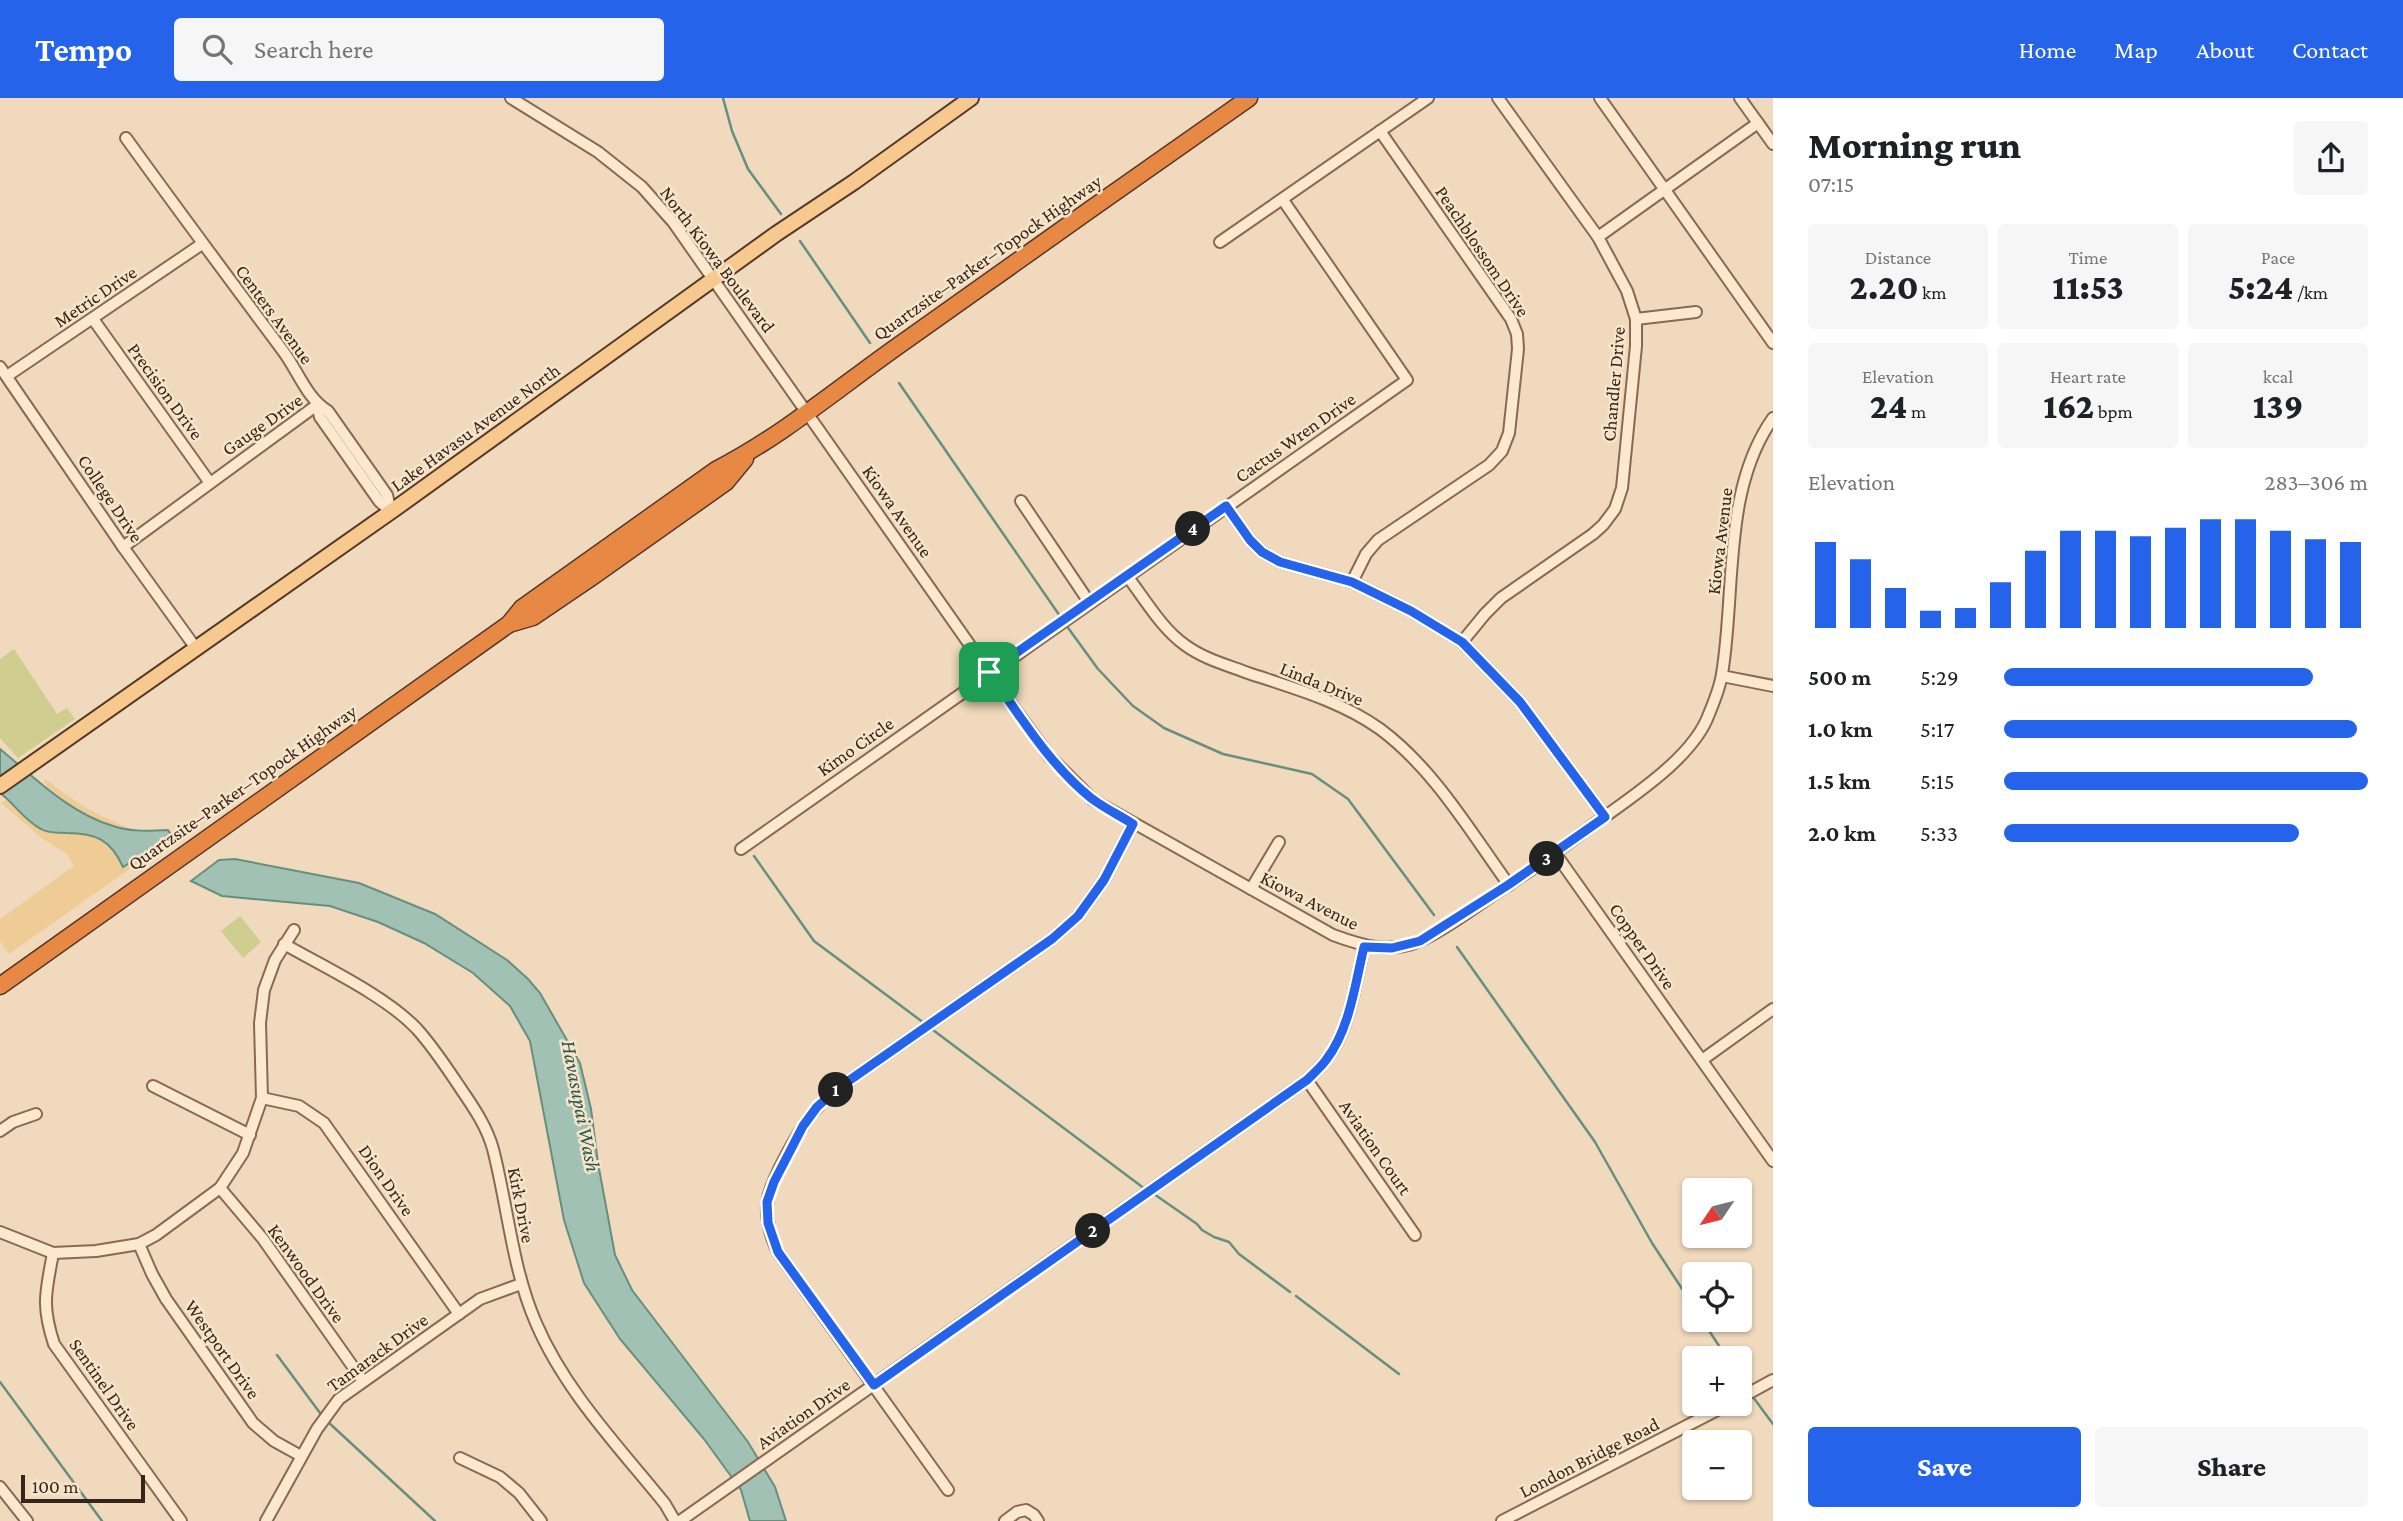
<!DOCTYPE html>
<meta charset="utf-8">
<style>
:root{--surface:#fff;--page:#f6f6f6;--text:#202124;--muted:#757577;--accent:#2563eb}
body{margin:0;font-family:"Crimson Pro",serif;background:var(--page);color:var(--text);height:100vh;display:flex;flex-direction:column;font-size:26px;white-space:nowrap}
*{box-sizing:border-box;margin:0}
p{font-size:23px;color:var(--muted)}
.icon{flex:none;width:38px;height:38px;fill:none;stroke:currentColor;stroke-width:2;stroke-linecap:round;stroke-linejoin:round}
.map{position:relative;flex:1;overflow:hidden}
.drawer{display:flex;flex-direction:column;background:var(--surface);width:630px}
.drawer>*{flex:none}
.needle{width:46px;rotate:235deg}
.fabs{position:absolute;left:1682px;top:1080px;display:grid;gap:14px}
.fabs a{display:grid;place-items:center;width:70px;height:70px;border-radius:7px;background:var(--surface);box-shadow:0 2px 5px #0004;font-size:35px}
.scale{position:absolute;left:21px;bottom:18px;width:124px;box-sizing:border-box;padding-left:7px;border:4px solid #37241a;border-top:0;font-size:19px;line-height:24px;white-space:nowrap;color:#37241a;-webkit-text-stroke:5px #f7e5cb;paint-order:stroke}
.pin{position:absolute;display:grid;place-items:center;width:60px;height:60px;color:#fff;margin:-30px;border-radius:14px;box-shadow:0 4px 10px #0006}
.km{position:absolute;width:35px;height:35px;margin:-18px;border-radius:50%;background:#222;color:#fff;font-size:19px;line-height:35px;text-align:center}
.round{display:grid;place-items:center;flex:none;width:74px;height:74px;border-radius:7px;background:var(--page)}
.overview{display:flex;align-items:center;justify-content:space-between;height:119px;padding:0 35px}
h1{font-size:38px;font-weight:800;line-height:52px}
.stats{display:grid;grid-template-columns:repeat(3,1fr);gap:10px;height:119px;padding:7px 35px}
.stats div{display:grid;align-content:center;border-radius:7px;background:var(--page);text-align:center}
.stats b{font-size:35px;font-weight:800}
.stats small{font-size:19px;font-weight:400}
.stats p{font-size:19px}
.chart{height:196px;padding:14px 35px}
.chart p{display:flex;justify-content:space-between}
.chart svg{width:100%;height:126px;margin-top:7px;stroke:var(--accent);stroke-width:6}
.primary-button{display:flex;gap:14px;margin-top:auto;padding:14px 35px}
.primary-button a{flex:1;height:80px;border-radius:7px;background:var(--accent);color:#fff;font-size:28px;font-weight:800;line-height:80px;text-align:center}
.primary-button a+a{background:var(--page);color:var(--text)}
ul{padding:0 35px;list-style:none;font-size:23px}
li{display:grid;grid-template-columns:112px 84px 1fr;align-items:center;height:52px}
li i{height:18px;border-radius:9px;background:var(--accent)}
header{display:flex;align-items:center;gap:42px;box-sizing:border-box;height:98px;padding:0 35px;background:var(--accent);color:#fff}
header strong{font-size:33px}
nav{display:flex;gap:38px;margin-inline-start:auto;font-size:24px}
.search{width:490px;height:63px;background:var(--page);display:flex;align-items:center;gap:18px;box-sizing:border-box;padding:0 24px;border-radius:7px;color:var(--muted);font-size:26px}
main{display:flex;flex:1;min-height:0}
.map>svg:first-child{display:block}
.green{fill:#cfcd8f}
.sand{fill:#efcb96}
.water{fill:#a0c1b3;stroke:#678f7f;stroke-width:2}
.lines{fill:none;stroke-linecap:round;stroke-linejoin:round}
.stream{stroke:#678f7f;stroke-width:2.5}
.minor-casing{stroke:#896954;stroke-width:14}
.major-casing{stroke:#563829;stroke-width:18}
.highway-casing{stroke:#563829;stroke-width:19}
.minor{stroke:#fbe8cf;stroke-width:10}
.major{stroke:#f7c98f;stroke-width:14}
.highway{stroke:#e78945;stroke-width:16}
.route-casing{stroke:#fff;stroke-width:14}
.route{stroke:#2563eb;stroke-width:9}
.labels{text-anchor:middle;stroke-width:5;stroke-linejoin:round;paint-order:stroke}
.street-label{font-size:19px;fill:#37241a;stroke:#f7e5cb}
.water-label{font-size:21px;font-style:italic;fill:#28584e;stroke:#f7e5cb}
</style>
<header>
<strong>Tempo</strong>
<div class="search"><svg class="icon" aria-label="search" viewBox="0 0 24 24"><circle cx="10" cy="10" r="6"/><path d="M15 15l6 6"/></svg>Search here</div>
<nav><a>Home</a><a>Map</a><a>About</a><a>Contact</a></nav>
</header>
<main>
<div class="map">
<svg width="1773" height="1423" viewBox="0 0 1773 1423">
<rect width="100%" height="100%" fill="#f0d9bc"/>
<!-- green -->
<g class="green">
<polygon points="14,551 57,616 67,610 75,621 18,660 0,640 0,561"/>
<polygon points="240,818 261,844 243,860 221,833"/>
</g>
<!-- sand -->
<path class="sand" d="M46 681C76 707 120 731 159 738L165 746 9 856 0 843V821L74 768 67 756 43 741 1 705 6 702 19 713 36 722 61 702 43 684Z"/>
<!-- water -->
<g class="water">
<path d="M0 651C34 679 69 715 113 728 130 734 150 733 168 732L172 738 123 769C111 742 96 735 67 735 58 734 49 736 41 731 25 723 14 705 0 695Z"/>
<polygon points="235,761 359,785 435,816 507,862 528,881 540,895 580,965 591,1011 598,1065 615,1157 632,1192 748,1344 775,1389 786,1423 750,1423 741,1392 704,1341 620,1241 584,1185 564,1122 530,943 510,908 473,875 424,845 378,824 330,808 222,798 191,783 219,762"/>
</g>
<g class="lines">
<!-- stream -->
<g class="stream">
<polyline points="723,0 732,33 748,71 781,116"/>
<polyline points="800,143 870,245"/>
<polyline points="899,285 1062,521"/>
<polyline points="1066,527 1098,571 1133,608 1164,630 1223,656 1312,676 1348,701 1434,817"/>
<polyline points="754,758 814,843 924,925"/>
<polyline points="1457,849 1595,1044 1652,1145 1694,1209"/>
<polyline points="929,929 1145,1091"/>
<polyline points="1154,1096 1197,1126 1202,1132 1214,1139 1229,1144 1239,1156 1290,1194"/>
<polyline points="1296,1198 1399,1276"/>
<polyline points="1702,1222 1727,1260"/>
<polyline points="277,1257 323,1319"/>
<polyline points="1740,1278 1747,1290"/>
<polyline points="0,1284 102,1423"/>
<polyline points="1753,1299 1773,1326"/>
<polyline points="327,1323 435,1423"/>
</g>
<!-- minor casing -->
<g class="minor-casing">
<g id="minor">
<path d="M511 0 598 54 642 89 673 124 1007 600 1049 658 1093 702 1333 837C1363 848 1389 856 1420 843 1445 832 1474 810 1496 795 1532 772 1566 747 1600 722 1636 696 1694 658 1709 616 1714 604 1720 589 1722 576 1736 492 1722 392 1773 320"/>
<polyline points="1600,0 1773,245"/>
<polyline points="1740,0 1773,46"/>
<path d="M126 40C178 112 230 182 283 253 298 273 307 301 328 313L387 397 391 414"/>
<polyline points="1598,139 1758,25"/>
<polyline points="1220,144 1428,0"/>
<polyline points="93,221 210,385"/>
<polyline points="1636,221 1696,214"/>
<polyline points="0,269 123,449 195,549"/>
<polyline points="7,278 202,146"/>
<polyline points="317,307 320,319 379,403 390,413"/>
<polyline points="1021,403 1089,504"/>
<polyline points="1226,408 1250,442 1262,454 1280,464 1352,484 1411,513 1462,544 1520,604 1605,719"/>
<polyline points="123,449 317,307"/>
<path d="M1127 478C1145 501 1161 530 1185 547 1204 561 1227 567 1248 575 1293 590 1341 603 1380 631 1434 671 1470 733 1509 787"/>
<polyline points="1352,484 1366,456 1378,442 1489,367 1502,353 1509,335 1518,251 1517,236 1511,221 1380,33"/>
<polyline points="1462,544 1485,516 1501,500 1593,436 1603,427 1615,411 1622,390 1636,248 1636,221 1627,193 1598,139 1498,0"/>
<polyline points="1722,578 1773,588"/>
<polyline points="741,751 1407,282 1283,102"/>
<polyline points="1555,755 1773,1063"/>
<polyline points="1251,791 1279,744"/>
<path d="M284 846C324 869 386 898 417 931 434 950 447 970 461 991 474 1010 487 1029 493 1051 508 1109 512 1170 536 1225 565 1293 619 1349 665 1406L675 1423"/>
<polyline points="1702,962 1773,911"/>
<polyline points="1307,982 1415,1137"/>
<polyline points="153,988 250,1037"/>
<polyline points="262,1000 299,1008 324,1025 459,1216"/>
<polyline points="0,1033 13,1024 36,1016"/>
<polyline points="220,1090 263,1141 363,1283"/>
<polyline points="0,1134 53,1155 96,1153 139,1146 156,1137 220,1090 243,1055 262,1000 260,925 264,892 275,862 294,832"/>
<polyline points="139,1146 152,1176 166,1201 253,1325 274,1343 301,1358"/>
<path d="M53 1155C46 1194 41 1206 54 1246L181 1423"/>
<polyline points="1740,1300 1773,1282"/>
<polyline points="460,1360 500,1379 519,1395 541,1423"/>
<polyline points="0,1389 27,1423"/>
<path d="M948 1392 778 1154C771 1139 766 1123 767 1107 768 1085 802 1026 817 1010 823 1003 830 997 837 991L1052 841 1078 818 1104 782 1133 726"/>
<polyline points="266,1423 317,1331 339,1301 480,1201 521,1186"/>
<path d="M680 1423 1307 982C1313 976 1321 969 1326 962 1350 932 1355 886 1364 849"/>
<polyline points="1005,1423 1017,1414 1026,1412 1034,1417 1038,1423"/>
<polyline points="1502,1423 1729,1306"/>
</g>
</g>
<!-- major casing -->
<g class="major-casing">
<polyline id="major" points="0,688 396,410 776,136 854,84 971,0"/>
</g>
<!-- highway casing -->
<g class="highway-casing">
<g id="highway">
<polyline points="509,526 533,519 592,479 726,384 745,361"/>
<path d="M0 888 509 526 522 510 716 372C784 337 842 287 905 243 1019 162 1134 80 1249 0"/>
</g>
</g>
<!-- minor -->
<use href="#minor" class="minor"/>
<!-- major -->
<use href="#major" class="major"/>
<!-- highway -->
<use href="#highway" class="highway"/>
</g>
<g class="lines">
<!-- route casing -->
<g class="route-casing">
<path id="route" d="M1226 408 1250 442 1262 454 1280 464 1352 484 1411 513 1462 544 1520 604 1605 719 1508 787 1420 843 1392 850 1364 849C1355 886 1350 931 1326 962 1321 969 1313 976 1307 982L874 1287 778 1154 768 1125 767 1104 774 1084 803 1028 817 1009 837 991 1052 841 1078 818 1104 782 1133 726C1119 717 1104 710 1091 700 1049 666 1020 618 989 574Z"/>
</g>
<!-- route -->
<use href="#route" class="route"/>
</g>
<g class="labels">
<!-- street labels -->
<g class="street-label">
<text transform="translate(1483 153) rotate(56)" y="7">Peachblossom Drive</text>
<text transform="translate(987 159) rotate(-35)" y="7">Quartzsite–Parker–Topock Highway</text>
<text transform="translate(718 161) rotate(53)" y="7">North Kiowa Boulevard</text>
<text transform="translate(95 198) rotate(-34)" y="7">Metric Drive</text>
<text transform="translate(275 216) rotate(54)" y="7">Centers Avenue</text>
<text transform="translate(1613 286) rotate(-85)" y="7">Chandler Drive</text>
<text transform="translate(166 293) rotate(54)" y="7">Precision Drive</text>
<text transform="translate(262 326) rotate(-35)" y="7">Gauge Drive</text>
<text transform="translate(475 329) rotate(-36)" y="7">Lake Havasu Avenue North</text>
<text transform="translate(1295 339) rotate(-35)" y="7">Cactus Wren Drive</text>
<text transform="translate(111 400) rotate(56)" y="7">College Drive</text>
<text transform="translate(898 413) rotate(55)" y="7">Kiowa Avenue</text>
<text transform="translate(1719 443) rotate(-83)" y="7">Kiowa Avenue</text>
<text transform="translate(1322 585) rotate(22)" y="7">Linda Drive</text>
<text transform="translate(855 648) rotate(-35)" y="7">Kimo Circle</text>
<text transform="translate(242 689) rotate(-35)" y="7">Quartzsite–Parker–Topock Highway</text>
<text transform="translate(1310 802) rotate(27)" y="7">Kiowa Avenue</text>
<text transform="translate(1643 848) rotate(55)" y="7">Copper Drive</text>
<text transform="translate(1376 1049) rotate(55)" y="7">Aviation Court</text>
<text transform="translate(387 1082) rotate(55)" y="7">Dion Drive</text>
<text transform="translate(522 1107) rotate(79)" y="7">Kirk Drive</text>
<text transform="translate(307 1175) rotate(54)" y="7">Kenwood Drive</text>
<text transform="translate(223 1251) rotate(55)" y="7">Westport Drive</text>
<text transform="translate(377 1254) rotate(-36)" y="7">Tamarack Drive</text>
<text transform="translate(105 1286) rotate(55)" y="7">Sentinel Drive</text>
<text transform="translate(803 1315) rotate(-35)" y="7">Aviation Drive</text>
<text transform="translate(1589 1359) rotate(-27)" y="7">London Bridge Road</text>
</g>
<!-- water labels -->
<g class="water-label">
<text transform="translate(581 1008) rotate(79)" y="7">Havasupai Wash</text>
</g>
</g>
</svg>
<div class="fabs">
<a><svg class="needle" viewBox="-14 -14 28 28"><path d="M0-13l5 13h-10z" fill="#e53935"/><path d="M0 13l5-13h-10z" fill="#757577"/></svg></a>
<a><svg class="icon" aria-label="locate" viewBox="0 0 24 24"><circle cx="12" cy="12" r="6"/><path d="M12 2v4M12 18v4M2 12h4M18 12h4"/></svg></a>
<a>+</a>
<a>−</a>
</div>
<div class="scale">100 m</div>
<div class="pin" style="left:989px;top:574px;background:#1e9e55"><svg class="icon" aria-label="arrive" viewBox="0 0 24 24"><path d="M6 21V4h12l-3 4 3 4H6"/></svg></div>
<b class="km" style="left:836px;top:992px">1</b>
<b class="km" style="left:1093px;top:1133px">2</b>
<b class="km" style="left:1547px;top:761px">3</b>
<b class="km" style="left:1193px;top:431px">4</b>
</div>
<section class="drawer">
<div class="overview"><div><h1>Morning run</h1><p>07:15</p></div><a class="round"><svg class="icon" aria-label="share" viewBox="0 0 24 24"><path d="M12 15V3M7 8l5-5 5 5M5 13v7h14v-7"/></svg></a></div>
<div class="stats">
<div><p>Distance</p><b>2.20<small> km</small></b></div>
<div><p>Time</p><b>11:53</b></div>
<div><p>Pace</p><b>5:24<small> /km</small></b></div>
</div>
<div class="stats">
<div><p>Elevation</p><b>24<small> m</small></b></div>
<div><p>Heart rate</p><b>162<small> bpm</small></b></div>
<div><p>kcal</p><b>139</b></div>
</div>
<div class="chart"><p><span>Elevation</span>283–306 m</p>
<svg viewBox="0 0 160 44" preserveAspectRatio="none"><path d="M5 44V14M15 44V20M25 44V30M35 44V38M45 44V37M55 44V28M65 44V17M75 44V10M85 44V10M95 44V12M105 44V9M115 44V6M125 44V6M135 44V10M145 44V13M155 44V14"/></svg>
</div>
<ul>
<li><b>500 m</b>5:29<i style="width:85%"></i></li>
<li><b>1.0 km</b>5:17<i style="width:97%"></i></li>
<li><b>1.5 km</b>5:15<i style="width:100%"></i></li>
<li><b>2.0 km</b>5:33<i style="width:81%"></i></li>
</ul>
<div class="primary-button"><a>Save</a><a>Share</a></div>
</section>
</main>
